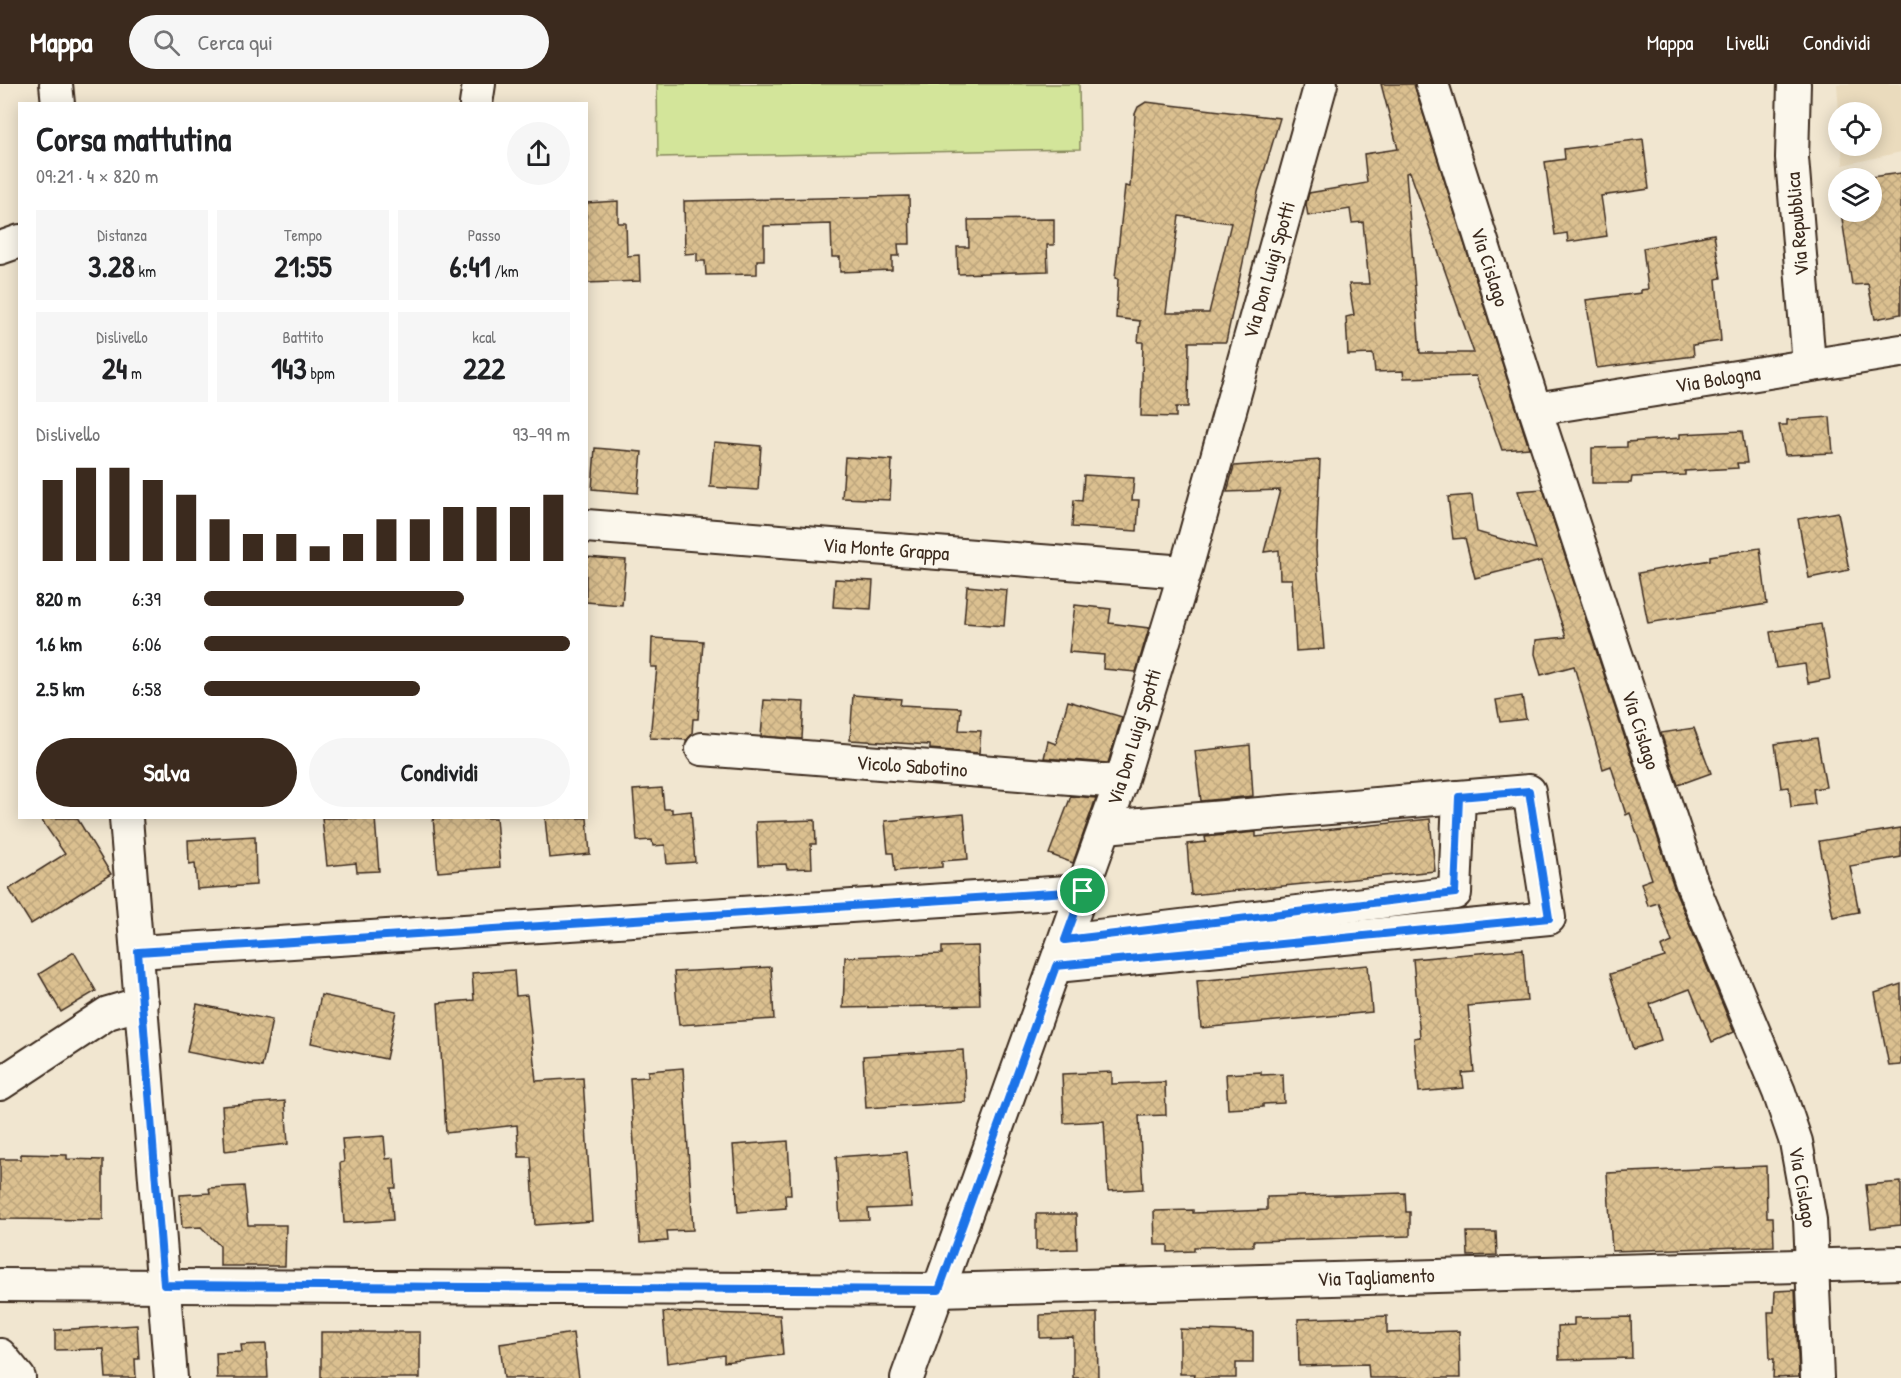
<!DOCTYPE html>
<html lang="it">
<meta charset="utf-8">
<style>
:root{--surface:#fff;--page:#f6f6f6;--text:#202124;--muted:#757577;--accent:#3b2a1e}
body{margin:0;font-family:"Patrick Hand",sans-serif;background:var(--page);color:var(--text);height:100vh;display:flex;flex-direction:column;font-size:22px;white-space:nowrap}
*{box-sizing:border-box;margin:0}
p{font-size:20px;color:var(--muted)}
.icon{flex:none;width:33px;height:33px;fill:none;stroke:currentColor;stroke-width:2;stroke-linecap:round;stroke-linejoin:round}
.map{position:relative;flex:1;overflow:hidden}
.panel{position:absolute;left:18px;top:18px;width:570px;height:717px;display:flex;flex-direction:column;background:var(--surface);border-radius:0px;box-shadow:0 3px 15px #0003}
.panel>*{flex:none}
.tools{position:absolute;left:1828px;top:18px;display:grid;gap:12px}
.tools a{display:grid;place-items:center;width:54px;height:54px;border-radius:50%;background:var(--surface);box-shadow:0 3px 15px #0003;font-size:30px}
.pin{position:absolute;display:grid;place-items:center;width:51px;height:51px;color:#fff;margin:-26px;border:3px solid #fff;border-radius:50%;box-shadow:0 2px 6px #0007}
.round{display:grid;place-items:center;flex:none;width:63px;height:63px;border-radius:32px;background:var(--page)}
.summary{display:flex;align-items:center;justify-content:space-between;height:102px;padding:0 18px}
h1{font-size:33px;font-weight:800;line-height:45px}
.stats{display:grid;grid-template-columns:repeat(3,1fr);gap:9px;height:102px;padding:6px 18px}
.stats div{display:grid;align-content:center;border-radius:0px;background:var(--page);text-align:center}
.stats b{font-size:30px;font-weight:800}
.stats small{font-size:16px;font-weight:400}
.stats p{font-size:16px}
.chart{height:168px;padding:12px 18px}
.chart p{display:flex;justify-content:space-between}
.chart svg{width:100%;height:108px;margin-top:6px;stroke:var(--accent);stroke-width:6}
.primary-button{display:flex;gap:12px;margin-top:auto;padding:12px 18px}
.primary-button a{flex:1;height:69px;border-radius:36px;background:var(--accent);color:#fff;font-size:24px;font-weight:800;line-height:69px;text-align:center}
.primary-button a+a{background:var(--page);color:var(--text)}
ul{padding:0 18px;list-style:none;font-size:20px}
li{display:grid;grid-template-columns:96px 72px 1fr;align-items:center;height:45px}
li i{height:15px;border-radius:8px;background:var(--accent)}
header{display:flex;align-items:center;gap:36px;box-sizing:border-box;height:84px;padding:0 30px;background:var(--accent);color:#fff}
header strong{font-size:28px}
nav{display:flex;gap:33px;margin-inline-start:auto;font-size:21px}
.search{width:420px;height:54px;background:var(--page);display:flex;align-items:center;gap:15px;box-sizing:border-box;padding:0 21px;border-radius:33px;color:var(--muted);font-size:22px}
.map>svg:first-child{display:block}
.built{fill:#eadbbd}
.green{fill:#d3e59a;stroke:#87885c;stroke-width:1.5}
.building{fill:url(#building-cross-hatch);stroke:#3b2a1e;stroke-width:1.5;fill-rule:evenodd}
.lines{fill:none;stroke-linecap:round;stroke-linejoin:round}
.minor-casing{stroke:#3b2a1e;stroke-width:36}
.minor{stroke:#fbf7ec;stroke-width:32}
.route-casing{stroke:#fff;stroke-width:12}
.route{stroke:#1a73e8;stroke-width:8}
.labels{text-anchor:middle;stroke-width:4.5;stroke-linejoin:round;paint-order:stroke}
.street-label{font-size:20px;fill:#3b2a1e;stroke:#fbf7ec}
</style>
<header>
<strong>Mappa</strong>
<div class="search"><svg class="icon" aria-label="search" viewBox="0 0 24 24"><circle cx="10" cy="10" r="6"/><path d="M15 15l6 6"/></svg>Cerca qui</div>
<nav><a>Mappa</a><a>Livelli</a><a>Condividi</a></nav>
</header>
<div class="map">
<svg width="1901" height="1294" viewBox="0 0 1901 1294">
<defs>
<pattern id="building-cross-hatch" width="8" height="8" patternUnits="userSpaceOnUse" patternTransform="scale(1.5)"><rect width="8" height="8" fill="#dbc090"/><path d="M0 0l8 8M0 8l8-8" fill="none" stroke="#bda57c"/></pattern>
</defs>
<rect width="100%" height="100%" fill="#f1e6d0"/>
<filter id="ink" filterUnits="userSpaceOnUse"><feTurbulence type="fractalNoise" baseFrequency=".0167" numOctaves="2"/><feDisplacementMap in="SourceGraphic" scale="12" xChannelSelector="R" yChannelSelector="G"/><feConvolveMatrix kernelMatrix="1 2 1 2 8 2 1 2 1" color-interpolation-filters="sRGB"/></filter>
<g filter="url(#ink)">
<!-- built -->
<polygon class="built" points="1837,0 1901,0 1901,68 1843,81 1842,62 1872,62 1872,28 1839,28"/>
<!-- green -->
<polygon class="green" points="657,0 1079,0 1080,65 658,73"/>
<!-- building -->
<g class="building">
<path d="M1381 0H1414L1529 364 1502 366 1476 292 1404 294 1403 287 1375 288 1373 270 1348 271 1346 233 1354 231 1349 200H1369L1363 138 1352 139 1350 125 1308 132 1306 120 1309 109 1367 99 1364 70 1398 65ZM1410 88 1474 269H1420L1406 89Z"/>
<path d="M1146 18 1280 34 1258 108 1226 258H1189L1188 323H1176V333L1141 332 1143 258H1138L1140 237 1116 234 1118 195 1115 194 1125 102 1130 103 1135 30 1138 23ZM1179 132 1231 139 1209 229H1166Z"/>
<polygon points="1643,55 1649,105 1601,112 1607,152 1568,158 1567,149 1555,151 1545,78 1565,75 1564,65"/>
<polygon points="1901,89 1901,230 1875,235 1868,200 1852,201 1841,128 1872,128 1872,94 1863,94"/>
<polygon points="909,112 910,160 898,160 899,172 892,172 892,186 840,188 840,173 832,173 831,140 764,142 764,176 757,176 757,190 706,191 705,177 697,177 697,169 685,170 684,117"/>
<polygon points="618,117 618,139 626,139 627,172 639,171 640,197 586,199 586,119"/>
<polygon points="1054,135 1054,161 1047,161 1048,187 958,190 957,163 969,163 968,136"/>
<polygon points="1714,150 1721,194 1716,195 1721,257 1693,261 1694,272 1597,284 1586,216 1641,209 1641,206 1648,205 1643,164"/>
<polygon points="1830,333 1833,369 1785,371 1779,341 1787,341 1787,336"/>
<polygon points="1742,347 1747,379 1737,379 1738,384 1685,387 1685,391 1632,393 1631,399 1592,399 1592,364 1627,363 1627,358 1680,354 1680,350"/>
<polygon points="714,358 761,362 758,406 710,403"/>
<polygon points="595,364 642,368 638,409 592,405"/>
<polygon points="845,373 892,376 890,416 842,414"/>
<polygon points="1320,376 1316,466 1324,565 1296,567 1292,495 1280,495 1279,466 1264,468 1280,406 1227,408 1234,382"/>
<polygon points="1084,391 1134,394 1132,416 1139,416 1137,447 1072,443 1074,416 1082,417"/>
<polygon points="1543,405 1675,806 1734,948 1712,958 1690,905 1650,920 1661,956 1633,965 1610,890 1665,873 1661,863 1672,858 1658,819 1648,822 1641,799 1652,795 1630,729 1626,731 1611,682 1603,685 1574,582 1541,591 1535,570 1536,556 1566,553 1541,477 1475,494 1465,454 1453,455 1448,413 1472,411 1477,448 1536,465 1518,407"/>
<polygon points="1838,428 1849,486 1809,494 1798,435"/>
<polygon points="1760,464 1767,520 1648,539 1638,489 1710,476 1710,472"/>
<polygon points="586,473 626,476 622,521 586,518"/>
<polygon points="835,495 873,497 871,525 833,523"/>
<polygon points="967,502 1007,506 1004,542 964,539"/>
<polygon points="1075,521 1111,525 1109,539 1149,544 1136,588 1103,585 1104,571 1069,568"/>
<polygon points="1821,540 1830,595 1808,599 1805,580 1776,584 1770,548"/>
<polygon points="652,554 703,557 698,635 693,635 692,650 687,656 650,654 657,583 651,583"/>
<polygon points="853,611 901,615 900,621 961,624 959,646 981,647 979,669 930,665 930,661 850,656"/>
<polygon points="1522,612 1526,635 1500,638 1496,616"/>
<polygon points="764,616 804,618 802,655 761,652"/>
<polygon points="1068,617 1122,633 1108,679 1044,674 1048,657 1056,660"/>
<polygon points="1694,644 1711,689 1678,701 1661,649"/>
<polygon points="1817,654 1826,703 1813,705 1815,720 1791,723 1789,703 1781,704 1775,660"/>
<polygon points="1250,661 1253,712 1201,717 1195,667"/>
<polygon points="662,704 664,725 672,725 672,729 691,727 695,778 667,780 665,761 653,762 652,756 637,757 633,706"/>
<polygon points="1071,712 1096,714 1073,779 1049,770"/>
<polygon points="964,730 968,775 942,777 942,783 895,787 893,769 888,769 885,737"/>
<polygon points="40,734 77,734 111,790 31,840 9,805 65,770"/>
<polygon points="322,734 375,734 379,787 357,788 356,779 327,782"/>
<polygon points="433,734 496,734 500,783 438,788"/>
<polygon points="545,734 587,734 590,770 549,774"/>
<polygon points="1430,735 1435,787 1191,811 1187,760 1206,758 1205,753 1256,748 1256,753"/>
<polygon points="815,736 816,760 811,760 812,784 787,785 786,780 758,781 756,738"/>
<polygon points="1901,744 1901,773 1850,782 1859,828 1833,833 1819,757"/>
<polygon points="255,752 256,801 197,805 195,779 189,780 188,756"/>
<polygon points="978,862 980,921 843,924 845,873 942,870 942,863"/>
<polygon points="1523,865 1527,917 1468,922 1474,988 1462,989 1464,1004 1419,1008 1414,954 1420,953 1413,875"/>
<polygon points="74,868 96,907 61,928 39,890"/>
<polygon points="1368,881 1372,928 1201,944 1197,897"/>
<polygon points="771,883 774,935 679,941 674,888"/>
<polygon points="514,886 516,912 527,911 536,997 583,994 592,1137 535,1141 531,1073 519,1073 517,1041 446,1049 438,919 474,916 472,889"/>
<polygon points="1901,900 1901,981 1889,982 1875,909"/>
<polygon points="321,911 396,927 386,975 311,959"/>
<polygon points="197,920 272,936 262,983 187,968"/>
<polygon points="963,966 966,1018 866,1024 863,972"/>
<polygon points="683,984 693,1146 667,1147 668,1157 640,1159 630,994 648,993 648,987"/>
<polygon points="1112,988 1112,1000 1165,998 1166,1031 1139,1032 1143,1105 1108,1107 1104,1037 1064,1039 1062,990"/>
<polygon points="1261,988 1261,991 1283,990 1284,1019 1263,1020 1263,1023 1228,1025 1226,990"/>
<polygon points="285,1017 288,1060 225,1067 222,1022"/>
<polygon points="384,1052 386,1075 394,1074 396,1104 391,1104 393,1136 344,1139 340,1079 344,1078 342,1055"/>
<polygon points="788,1057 791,1111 785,1111 786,1124 738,1128 733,1061"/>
<polygon points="907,1068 912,1123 868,1125 869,1136 840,1137 836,1073"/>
<polygon points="21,1070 67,1071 67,1075 103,1076 103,1136 0,1135 0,1075 21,1075"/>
<polygon points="1766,1082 1767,1133 1773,1133 1774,1162 1612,1167 1607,1089"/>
<polygon points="1901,1098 1901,1141 1871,1144 1866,1101"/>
<polygon points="244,1102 248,1141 286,1141 285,1182 220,1182 220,1162 201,1143 182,1144 180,1111 210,1109 209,1104"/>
<polygon points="1405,1109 1406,1128 1410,1128 1410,1152 1253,1157 1253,1162 1194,1163 1194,1167 1168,1168 1168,1161 1155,1161 1154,1127 1193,1126 1193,1129 1267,1126 1267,1113"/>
<polygon points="1036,1130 1076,1130 1077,1165 1036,1166"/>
<polygon points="1467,1148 1496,1148 1497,1171 1468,1172"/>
<polygon points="1795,1206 1799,1293 1773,1294 1774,1275 1770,1275 1768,1228 1774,1228 1775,1207"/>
<polygon points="663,1228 780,1231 783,1271 724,1278 724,1271 667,1279"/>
<polygon points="1097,1229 1098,1294 1073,1294 1073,1253 1040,1254 1040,1231"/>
<polygon points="1387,1232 1387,1249 1459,1247 1460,1294 1369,1294 1368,1280 1299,1282 1298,1235"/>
<polygon points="1631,1233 1632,1274 1559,1276 1558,1242 1574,1241 1574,1234"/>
<polygon points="137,1241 139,1275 135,1275 136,1294 106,1294 104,1265 55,1266 55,1246"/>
<polygon points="1180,1245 1253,1248 1253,1279 1236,1279 1236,1294 1194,1294 1195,1290 1180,1290"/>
<rect x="321" y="1248" width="99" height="46"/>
<polygon points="573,1249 579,1294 504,1294 500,1260"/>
<polygon points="266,1260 268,1294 217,1294 216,1269 242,1268 241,1261"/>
</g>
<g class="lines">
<!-- minor casing -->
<g class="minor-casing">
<g id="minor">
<polyline points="56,0 58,20"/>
<polyline points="1432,0 1535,325 1692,800 1779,1008 1796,1058 1810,1136 1817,1294"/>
<polyline points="1794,0 1792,74 1809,280"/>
<polyline points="476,20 479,0"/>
<polyline points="0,164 20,157"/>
<polyline points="1535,325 1901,267"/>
<polyline points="586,442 1185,488"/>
<polyline points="702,665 1121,698"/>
<polyline points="126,734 171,1294"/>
<polyline points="1065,856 1455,809 1459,713"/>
<polyline points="138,868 1083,807"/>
<polyline points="1056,882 1549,834 1529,707 1105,743"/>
<polyline points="0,1000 108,929 142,919"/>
<polyline points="0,1201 940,1206 1901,1179"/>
<polyline points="0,1271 19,1294"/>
<polyline points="907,1294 1121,698 1185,488 1321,0"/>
</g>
</g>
<!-- minor -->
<use href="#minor" class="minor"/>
</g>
</g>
<g class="lines" filter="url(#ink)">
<!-- route casing -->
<g class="route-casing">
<polygon id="route" points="1529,707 1549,834 1056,882 939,1206 164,1201 138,868 1083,807 1065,856 1455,809 1459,713"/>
</g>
<!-- route -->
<use href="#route" class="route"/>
</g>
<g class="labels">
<!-- street labels -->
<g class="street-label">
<text transform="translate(1797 140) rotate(-95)" y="7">Via Repubblica</text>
<text transform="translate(1490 183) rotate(72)" y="7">Via Cislago</text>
<text transform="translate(1269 186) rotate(-74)" y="7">Via Don Luigi Spotti</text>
<text transform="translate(1718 295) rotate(-9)" y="7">Via Bologna</text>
<text transform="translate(886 465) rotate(4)" y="7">Via Monte Grappa</text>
<text transform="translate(1641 646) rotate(72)" y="7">Via Cislago</text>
<text transform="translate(1134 653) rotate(-73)" y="7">Via Don Luigi Spotti</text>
<text transform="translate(912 682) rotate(4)" y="7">Vicolo Sabotino</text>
<text transform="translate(1803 1103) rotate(80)" y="7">Via Cislago</text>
<text transform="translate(1376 1193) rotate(-2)" y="7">Via Tagliamento</text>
</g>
</g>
</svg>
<div class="tools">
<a><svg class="icon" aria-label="locate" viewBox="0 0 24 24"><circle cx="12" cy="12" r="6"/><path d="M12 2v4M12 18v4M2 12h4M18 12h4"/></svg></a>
<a><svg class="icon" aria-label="layers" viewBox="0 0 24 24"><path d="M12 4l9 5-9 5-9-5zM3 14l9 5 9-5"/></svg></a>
</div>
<div class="pin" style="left:1083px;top:807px;background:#1e9e55"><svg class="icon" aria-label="arrive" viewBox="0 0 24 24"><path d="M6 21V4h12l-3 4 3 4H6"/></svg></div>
<section class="panel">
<div class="summary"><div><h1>Corsa mattutina</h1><p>09:21 · 4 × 820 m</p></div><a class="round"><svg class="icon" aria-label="share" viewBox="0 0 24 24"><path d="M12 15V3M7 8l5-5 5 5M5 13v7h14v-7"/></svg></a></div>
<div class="stats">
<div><p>Distanza</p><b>3.28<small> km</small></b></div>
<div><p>Tempo</p><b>21:55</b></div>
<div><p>Passo</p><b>6:41<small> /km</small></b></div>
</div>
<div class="stats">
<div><p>Dislivello</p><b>24<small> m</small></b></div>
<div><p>Battito</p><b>143<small> bpm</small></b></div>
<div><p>kcal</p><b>222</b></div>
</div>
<div class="chart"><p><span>Dislivello</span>93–99 m</p>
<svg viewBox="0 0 160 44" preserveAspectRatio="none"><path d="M5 44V11M15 44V6M25 44V6M35 44V11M45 44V17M55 44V27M65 44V33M75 44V33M85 44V38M95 44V33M105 44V27M115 44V27M125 44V22M135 44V22M145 44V22M155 44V17"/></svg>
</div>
<ul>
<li><b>820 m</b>6:39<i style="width:71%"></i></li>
<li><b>1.6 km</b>6:06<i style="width:100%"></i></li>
<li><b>2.5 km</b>6:58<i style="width:59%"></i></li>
</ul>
<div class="primary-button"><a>Salva</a><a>Condividi</a></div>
</section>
</div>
